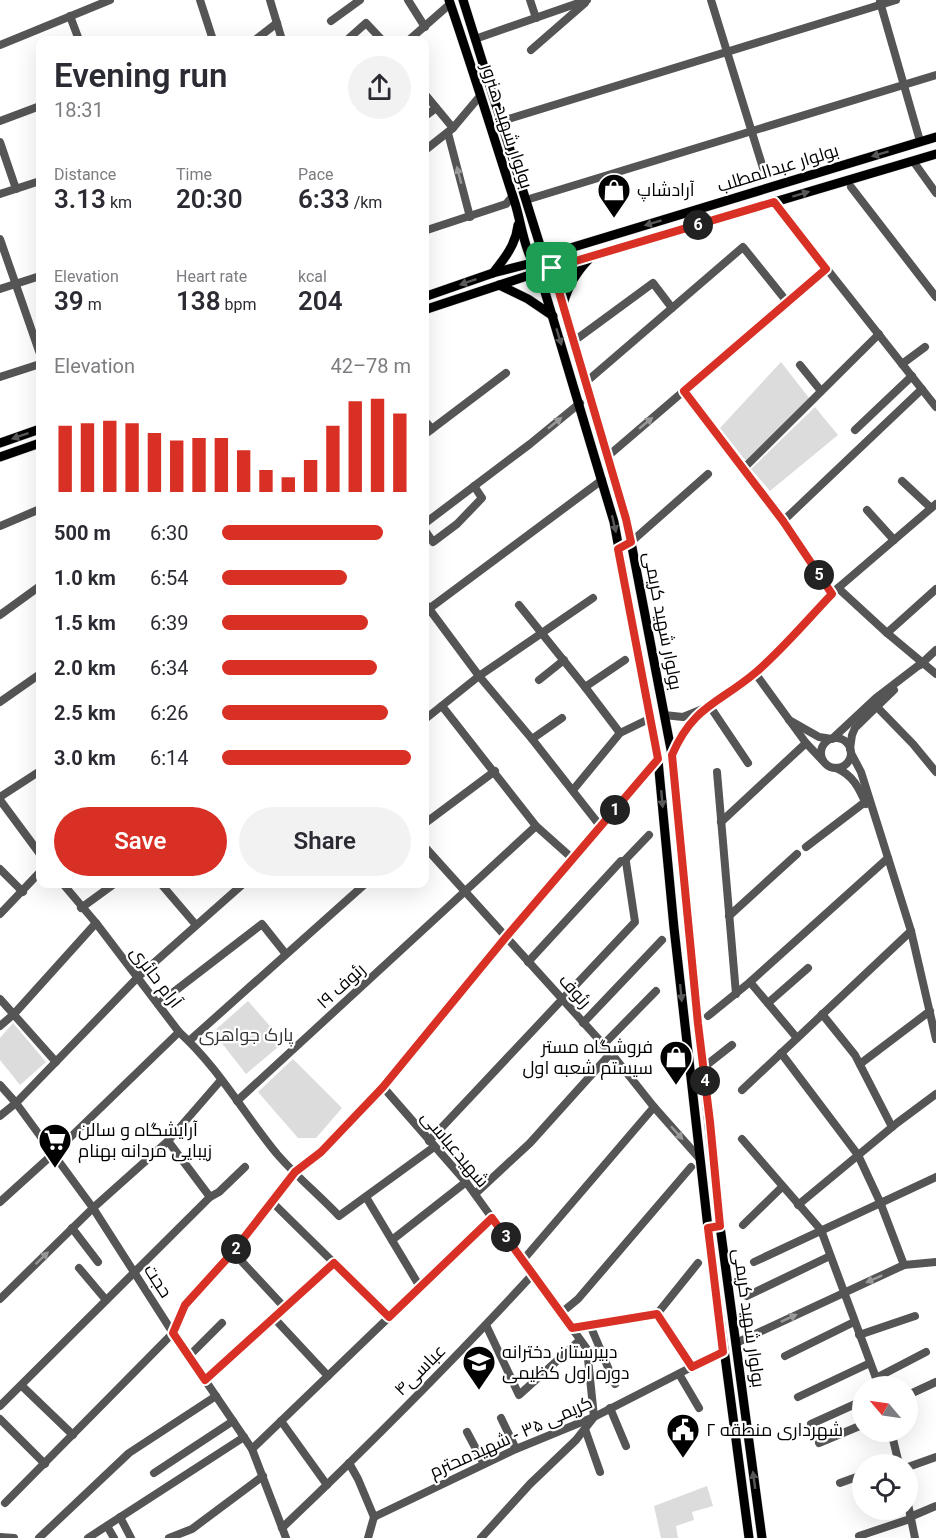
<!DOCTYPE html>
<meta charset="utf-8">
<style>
:root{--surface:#fff;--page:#f2f2f3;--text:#2b2b33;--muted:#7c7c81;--accent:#d93025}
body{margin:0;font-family:Roboto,Cairo,sans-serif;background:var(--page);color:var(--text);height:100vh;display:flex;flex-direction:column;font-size:22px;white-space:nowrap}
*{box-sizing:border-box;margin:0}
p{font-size:20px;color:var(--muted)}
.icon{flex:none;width:33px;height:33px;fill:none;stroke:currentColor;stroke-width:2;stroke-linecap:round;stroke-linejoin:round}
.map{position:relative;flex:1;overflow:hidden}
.side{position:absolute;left:36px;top:36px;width:393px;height:852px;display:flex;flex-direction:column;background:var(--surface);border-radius:12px;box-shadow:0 6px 24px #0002}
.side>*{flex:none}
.needle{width:39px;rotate:299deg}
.fabs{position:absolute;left:852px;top:1376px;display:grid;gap:12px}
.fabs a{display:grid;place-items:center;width:66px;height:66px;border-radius:50%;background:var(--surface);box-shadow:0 6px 24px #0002;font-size:30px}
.pin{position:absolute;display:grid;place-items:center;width:51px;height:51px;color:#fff;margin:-26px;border-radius:12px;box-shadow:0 3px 9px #0006}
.km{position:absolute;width:30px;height:30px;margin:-15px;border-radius:50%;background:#222;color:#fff;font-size:16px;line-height:30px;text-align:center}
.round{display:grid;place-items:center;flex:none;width:63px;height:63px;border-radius:32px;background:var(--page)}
.head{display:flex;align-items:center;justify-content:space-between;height:102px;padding:0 18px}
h1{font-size:33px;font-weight:600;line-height:45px}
.metrics{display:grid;grid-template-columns:repeat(3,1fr);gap:9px;height:102px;padding:6px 18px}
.metrics div{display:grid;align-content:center}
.metrics b{font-size:26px;font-weight:600}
.metrics small{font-size:16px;font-weight:400}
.metrics p{font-size:16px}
.chart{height:168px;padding:12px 18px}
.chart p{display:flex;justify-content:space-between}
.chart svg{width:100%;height:108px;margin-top:6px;stroke:var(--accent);stroke-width:6}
.button{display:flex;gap:12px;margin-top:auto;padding:12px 18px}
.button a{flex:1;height:69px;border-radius:36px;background:var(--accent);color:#fff;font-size:24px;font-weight:600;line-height:69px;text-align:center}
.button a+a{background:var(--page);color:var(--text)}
ul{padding:0 18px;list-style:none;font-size:20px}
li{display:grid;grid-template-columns:96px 72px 1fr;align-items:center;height:45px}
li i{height:15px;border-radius:8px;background:var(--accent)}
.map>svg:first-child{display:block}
.green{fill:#dcdcdc}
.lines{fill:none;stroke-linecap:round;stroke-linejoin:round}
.major-casing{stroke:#dbdbdb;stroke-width:10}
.minor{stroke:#555;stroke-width:8}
.major{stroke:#000;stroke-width:9}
.oneway{fill:#595959}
.oneway2{fill:#999}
.route-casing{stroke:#fff;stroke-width:12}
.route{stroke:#d93025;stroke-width:8}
.labels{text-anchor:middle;stroke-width:4.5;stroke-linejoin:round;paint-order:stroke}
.street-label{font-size:18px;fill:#000;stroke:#fff}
.poi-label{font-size:18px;fill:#000;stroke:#fff;text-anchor:start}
.park-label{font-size:18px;fill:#333;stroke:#fff}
</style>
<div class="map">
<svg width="936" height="1538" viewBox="0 0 936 1538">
<rect width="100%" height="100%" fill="#fff"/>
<!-- green -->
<g class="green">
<polygon points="781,362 809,398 746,461 720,428"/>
<polygon points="815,407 838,435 770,491 751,469"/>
<polygon points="248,1001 284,1042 246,1074 213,1032"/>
<polygon points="13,1023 46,1062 20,1085 0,1060 0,1038"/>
<polygon points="293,1059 342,1108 316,1138 298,1138 258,1092"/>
<polygon points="707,1486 713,1506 692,1512 694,1520 676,1526 678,1538 661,1538 654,1506"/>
</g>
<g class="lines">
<!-- major casing -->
<g class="major-casing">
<g id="major">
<path d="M449 0C472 67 493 135 515 203 522 226 524 252 539 272L614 522 658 760 674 928 708 1228 749 1538"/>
<polyline points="463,0 544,258 552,268 555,275 626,519 631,542 672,755 698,1024 720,1226 762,1538"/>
<path d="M493 273C505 258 516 244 518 225"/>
<polyline points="499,285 528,299 553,316"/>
<polyline points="424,297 493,273 532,263 557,252 936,137"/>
<path d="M563 304C569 285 576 272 590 258"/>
<polyline points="424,310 539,272 936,154"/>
<polyline points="0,443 40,429"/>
<polyline points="0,457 40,443"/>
</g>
</g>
<!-- minor -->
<g class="minor">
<polyline points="200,0 213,40"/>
<polyline points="270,0 282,40"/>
<polyline points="408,0 425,27"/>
<polyline points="530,0 536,18"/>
<polyline points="711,0 763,168"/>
<polyline points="880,2 920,141"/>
<polyline points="70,16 79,40"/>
<polyline points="331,21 360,0"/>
<polyline points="475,39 587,0"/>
<polyline points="255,40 277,23"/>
<polyline points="347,40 366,23 382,40"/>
<polyline points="409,40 450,4"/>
<polyline points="0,45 110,0"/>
<polyline points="531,50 585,3"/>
<polyline points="424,93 453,128"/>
<polyline points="424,117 436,108"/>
<polyline points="0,121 40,106"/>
<polyline points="502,121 896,0"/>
<polyline points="448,133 470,217"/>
<polyline points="0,142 16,189"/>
<polyline points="424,151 453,128 480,96"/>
<polyline points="913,161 936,193"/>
<polyline points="851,187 936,297"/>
<polyline points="0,194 40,181"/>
<polyline points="526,200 936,75"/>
<polyline points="774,202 936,407"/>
<polyline points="424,231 506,204 513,196"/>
<polyline points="0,239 40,354"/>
<polyline points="0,289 40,276"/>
<polyline points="574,341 653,283 672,308"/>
<polyline points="902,364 925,347"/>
<polyline points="800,365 821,391"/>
<polyline points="0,377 40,364"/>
<polyline points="586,382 743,247 788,303"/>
<polyline points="684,391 783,521 832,594"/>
<polyline points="424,420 432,429"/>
<polyline points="855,430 912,376"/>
<polyline points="424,435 506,373"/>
<polyline points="608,456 826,269"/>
<polyline points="743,469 879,334"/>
<polyline points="902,481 931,508"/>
<polyline points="867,510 894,540"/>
<polyline points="783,521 922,389"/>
<polyline points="424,524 530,444 580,403"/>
<polyline points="0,526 40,509"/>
<polyline points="424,529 433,542 457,524 482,498 474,486"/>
<polyline points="618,549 631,542 708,474"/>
<polyline points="838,588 887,633 936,674"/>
<polyline points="424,602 479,676 532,739 601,827"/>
<polyline points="519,605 585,687 620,733"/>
<polyline points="426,611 602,480"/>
<polyline points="0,615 40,586"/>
<polyline points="887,633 936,589"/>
<polyline points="920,665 936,650"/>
<polyline points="755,673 806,743 823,761"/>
<polyline points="539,680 564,660"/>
<polyline points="585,687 625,660"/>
<polyline points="0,702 40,674"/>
<polyline points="709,705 748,763"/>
<polyline points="442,706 536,826 573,859"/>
<polyline points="877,707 913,744 936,772"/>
<polyline points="705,708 755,673 838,588 936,504"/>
<path d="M664 715 683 717 705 708C690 722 680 736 672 755"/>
<polyline points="424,720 479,676 593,598"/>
<polyline points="789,720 819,737 832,739 876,698 923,662"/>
<circle cx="836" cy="753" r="15"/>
<polyline points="532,739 562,718"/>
<polyline points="850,749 852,735 855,728 894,690"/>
<polyline points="851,753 861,772 911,931 936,1039"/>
<path d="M836 768C853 775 859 788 866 804"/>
<polyline points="717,772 736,994"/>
<polyline points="573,790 620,733 651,718"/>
<polyline points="0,797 40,771"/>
<polyline points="0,800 40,854"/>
<polyline points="721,822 806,743"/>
<polyline points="424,824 495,771"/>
<polyline points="424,846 611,1053 654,1107 700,1159"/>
<polyline points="806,847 865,802"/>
<polyline points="624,861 649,835"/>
<polyline points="0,869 23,892"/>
<path d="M63 884 96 923 179 1032C218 1067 244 1114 277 1154 296 1176 319 1195 339 1216L434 1147"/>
<polyline points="161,884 196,925"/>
<polyline points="81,908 114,884"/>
<polyline points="0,914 40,872"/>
<polyline points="729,916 797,854"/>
<polyline points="750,982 797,1038"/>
<polyline points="0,999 56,1062"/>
<polyline points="768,1003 808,968"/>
<polyline points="158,1004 262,924 285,953"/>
<polyline points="822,1014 855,1055 892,1127"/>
<polyline points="708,1016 750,982 888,858"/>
<polyline points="583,1023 662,940"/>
<polyline points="0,1026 14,1014 96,923"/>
<polyline points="189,1041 365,884"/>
<polyline points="603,1045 656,991"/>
<polyline points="781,1053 858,1155 880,1202 904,1265"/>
<polyline points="860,1064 930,1011"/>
<polyline points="704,1067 732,1045"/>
<polyline points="0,1085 16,1103 93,1208 173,1333 252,1449 286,1538"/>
<polyline points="383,1087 466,1182 587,1349 594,1417 576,1440 530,1484 481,1538"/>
<polyline points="742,1090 911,931"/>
<polyline points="237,1101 536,826"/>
<polyline points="0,1116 16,1103 138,977 243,884"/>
<polyline points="742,1139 821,1230 879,1386"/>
<polyline points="168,1141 210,1197"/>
<polyline points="429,1141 635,922 626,862 621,861 528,962"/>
<polyline points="475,1194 530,1143 611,1053"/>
<polyline points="366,1197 420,1287"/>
<polyline points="0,1202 53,1154 179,1032"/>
<polyline points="272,1202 389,1317"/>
<polyline points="798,1205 897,1123 936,1094"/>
<polyline points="743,1225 782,1187"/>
<polyline points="72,1228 98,1262"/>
<polyline points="392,1240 466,1182"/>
<polyline points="233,1252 285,1308"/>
<polyline points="523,1260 654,1107"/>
<polyline points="754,1262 936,1177"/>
<polyline points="79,1268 106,1300"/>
<polyline points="747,1296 830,1256"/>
<polyline points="0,1299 93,1208 168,1141 221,1080"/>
<polyline points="561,1313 578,1299 691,1167"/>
<polyline points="657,1314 698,1263"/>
<polyline points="274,1318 328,1376"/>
<polyline points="486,1325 519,1395 580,1340"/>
<polyline points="590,1325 615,1384"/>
<polyline points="572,1328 657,1314 692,1367"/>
<polyline points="859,1335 915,1316"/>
<polyline points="736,1343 904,1265 936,1262"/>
<polyline points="189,1356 222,1323"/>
<polyline points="785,1356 854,1322"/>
<polyline points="679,1374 699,1408"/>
<polyline points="876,1378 926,1352"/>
<polyline points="205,1380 334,1263"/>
<polyline points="22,1386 73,1435"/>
<polyline points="908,1395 936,1382"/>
<polyline points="798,1397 870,1363"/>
<polyline points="0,1406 210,1197 219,1192 245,1167"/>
<polyline points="610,1408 626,1446"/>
<polyline points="501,1418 516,1449"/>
<polyline points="0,1419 45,1464"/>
<polyline points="281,1421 327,1485"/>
<polyline points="811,1424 862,1401"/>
<polyline points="585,1429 600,1472"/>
<polyline points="891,1431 899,1464"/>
<polyline points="467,1432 484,1464"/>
<polyline points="819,1443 862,1425"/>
<polyline points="252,1449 492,1218"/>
<polyline points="349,1463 358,1479 374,1517"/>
<polyline points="908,1467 936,1457"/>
<polyline points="154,1473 233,1421"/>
<polyline points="840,1483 862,1475"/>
<polyline points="5,1503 173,1333 185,1305 233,1252 295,1172 321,1152 383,1087 506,937 658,760"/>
<polyline points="908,1504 915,1538"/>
<polyline points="120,1517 131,1538"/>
<polyline points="374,1517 516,1449 594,1417 723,1351"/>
<polyline points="910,1517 936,1506"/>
<polyline points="107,1526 114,1538"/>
<path d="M282 1528C368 1446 452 1362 533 1274"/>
<polyline points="859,1536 910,1519"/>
<polyline points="0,1537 14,1538"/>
<polyline points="39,1538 129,1453 216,1396"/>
<polyline points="88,1538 244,1437"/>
<polyline points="169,1538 192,1529 263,1476"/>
<polyline points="368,1538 374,1517"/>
</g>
<!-- major -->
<use href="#major" class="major"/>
</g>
<!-- one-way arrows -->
<defs><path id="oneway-solid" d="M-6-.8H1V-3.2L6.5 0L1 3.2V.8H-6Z" transform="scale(1.5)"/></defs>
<g class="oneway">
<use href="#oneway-solid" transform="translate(880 154) rotate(163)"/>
<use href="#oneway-solid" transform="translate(801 194) rotate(-17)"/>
<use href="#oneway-solid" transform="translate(653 223) rotate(163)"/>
<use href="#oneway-solid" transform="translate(468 282) rotate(161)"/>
<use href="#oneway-solid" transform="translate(559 337) rotate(73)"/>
<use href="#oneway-solid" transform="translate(20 436) rotate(161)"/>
<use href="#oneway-solid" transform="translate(614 524) rotate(77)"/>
<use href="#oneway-solid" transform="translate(662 799) rotate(85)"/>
<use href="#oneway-solid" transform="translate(681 993) rotate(84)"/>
<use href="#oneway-solid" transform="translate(754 1480) rotate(-98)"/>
</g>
<g class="oneway2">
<use href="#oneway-solid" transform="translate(459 175) rotate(-105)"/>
<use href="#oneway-solid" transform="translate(555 423) rotate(-39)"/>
<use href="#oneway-solid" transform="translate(646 423) rotate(-40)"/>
<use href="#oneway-solid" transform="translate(677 1133) rotate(48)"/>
<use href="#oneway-solid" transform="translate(42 1258) rotate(-44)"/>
<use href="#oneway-solid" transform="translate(874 1279) rotate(156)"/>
<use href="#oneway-solid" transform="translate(789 1318) rotate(-25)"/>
</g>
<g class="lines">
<!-- route casing -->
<g class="route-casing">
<path id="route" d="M774 202 826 269 684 391 783 521 832 594C807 620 782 650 755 673 718 704 693 706 672 755L698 1024 710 1122 720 1226 708 1228 723 1352 692 1367 657 1314 572 1328 492 1218 389 1317 334 1263 205 1380 173 1333 185 1305 233 1252 295 1172 321 1152 383 1087 506 937 658 759 618 549 631 542 626 519 552 268Z"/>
</g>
<!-- route -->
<use href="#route" class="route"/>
</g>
<!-- icons -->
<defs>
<g id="shop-pin" transform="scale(1.725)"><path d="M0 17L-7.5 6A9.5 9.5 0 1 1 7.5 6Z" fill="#000" stroke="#fff"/><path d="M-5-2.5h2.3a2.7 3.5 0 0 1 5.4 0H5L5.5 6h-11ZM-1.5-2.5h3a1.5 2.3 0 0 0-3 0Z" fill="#fff"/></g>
<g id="supermarket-pin" transform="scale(1.725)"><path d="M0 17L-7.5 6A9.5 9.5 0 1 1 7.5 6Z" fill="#000" stroke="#fff"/><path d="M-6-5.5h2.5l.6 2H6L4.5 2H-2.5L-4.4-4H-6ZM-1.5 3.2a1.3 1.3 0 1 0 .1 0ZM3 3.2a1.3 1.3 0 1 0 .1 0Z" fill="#fff"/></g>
<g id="school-pin" transform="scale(1.725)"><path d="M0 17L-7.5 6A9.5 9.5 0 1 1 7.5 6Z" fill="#000" stroke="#fff"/><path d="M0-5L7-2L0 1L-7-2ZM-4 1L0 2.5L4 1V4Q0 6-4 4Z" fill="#fff"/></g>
<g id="civic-pin" transform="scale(1.725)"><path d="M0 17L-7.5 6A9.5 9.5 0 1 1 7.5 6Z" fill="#000" stroke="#fff"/><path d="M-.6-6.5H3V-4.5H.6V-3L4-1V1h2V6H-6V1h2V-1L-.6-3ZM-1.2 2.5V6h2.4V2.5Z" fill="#fff"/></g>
</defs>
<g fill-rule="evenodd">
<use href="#shop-pin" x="614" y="190"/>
<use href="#shop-pin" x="676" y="1057"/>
<use href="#supermarket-pin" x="55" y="1140"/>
<use href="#school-pin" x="479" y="1362"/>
<use href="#civic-pin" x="683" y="1430"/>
</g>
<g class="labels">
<!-- street labels -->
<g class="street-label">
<text transform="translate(507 126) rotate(72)" y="6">بولوار شهید هنرور</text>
<text transform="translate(778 168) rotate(-17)" y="6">بولوار عبدالمطلب</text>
<text transform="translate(663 621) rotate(79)" y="6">بولوار شهید کریمی</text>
<text transform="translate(156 977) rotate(53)" y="6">آرام حائری</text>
<text transform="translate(341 986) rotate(-42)" y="6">رئوف ۱۹</text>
<text transform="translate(575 991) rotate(48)" y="6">رئوف</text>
<text transform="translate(455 1149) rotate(50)" y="6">شهیدعباسی</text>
<text transform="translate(158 1281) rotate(57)" y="6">حجت</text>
<text transform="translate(749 1318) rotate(82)" y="6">بولوار شهید کریمی</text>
<text transform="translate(420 1370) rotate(-45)" y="6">عباسی۴</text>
<text transform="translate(511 1437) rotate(-24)" y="6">کریمی ۳۵ - شهیدمحترم</text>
</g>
<!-- poi labels -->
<g class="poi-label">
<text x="637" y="196">آرادشاپ</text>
<text x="653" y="1053" text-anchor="end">فروشگاه مستر<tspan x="653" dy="21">سیستم شعبه اول</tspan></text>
<text x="78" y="1136">آرایشگاه و سالن<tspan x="78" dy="21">زیبایی مردانه بهنام</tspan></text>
<text x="502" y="1358">دبیرستان دخترانه<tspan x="502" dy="21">دوره اول کظیمی</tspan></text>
<text x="706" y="1436">شهرداری منطقه ۲</text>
</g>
<!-- park labels -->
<g class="park-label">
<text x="246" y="1041">پارک جواهری</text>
</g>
</g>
</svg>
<div class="fabs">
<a><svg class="needle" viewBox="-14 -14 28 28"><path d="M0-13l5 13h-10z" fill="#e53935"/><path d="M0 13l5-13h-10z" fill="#7c7c81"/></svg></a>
<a><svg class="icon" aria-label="locate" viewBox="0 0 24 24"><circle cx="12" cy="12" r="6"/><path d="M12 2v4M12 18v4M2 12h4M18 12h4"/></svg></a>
</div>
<div class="pin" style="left:552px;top:268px;background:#1e9e55"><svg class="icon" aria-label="arrive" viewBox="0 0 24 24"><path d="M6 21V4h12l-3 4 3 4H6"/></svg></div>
<b class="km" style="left:615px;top:810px">1</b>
<b class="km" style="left:236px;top:1249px">2</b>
<b class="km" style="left:506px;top:1237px">3</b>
<b class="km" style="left:705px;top:1081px">4</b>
<b class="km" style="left:819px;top:575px">5</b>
<b class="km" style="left:698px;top:225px">6</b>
<section class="side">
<div class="head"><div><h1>Evening run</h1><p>18:31</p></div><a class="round"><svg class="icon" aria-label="share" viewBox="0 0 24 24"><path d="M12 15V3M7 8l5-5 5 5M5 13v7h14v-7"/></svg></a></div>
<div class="metrics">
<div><p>Distance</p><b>3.13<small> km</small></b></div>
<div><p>Time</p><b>20:30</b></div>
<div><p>Pace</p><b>6:33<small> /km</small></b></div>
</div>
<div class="metrics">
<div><p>Elevation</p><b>39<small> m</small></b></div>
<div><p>Heart rate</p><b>138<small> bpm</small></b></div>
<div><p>kcal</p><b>204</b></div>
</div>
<div class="chart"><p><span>Elevation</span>42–78 m</p>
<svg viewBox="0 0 160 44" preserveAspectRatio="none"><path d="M5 44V17M15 44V16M25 44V15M35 44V16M45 44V20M55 44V23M65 44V22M75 44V22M85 44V27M95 44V35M105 44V38M115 44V31M125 44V17M135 44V7M145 44V6M155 44V12"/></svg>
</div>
<ul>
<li><b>500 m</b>6:30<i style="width:85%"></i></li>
<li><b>1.0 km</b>6:54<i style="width:66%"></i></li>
<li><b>1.5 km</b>6:39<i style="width:77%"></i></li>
<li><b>2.0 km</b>6:34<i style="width:82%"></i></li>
<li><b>2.5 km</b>6:26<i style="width:88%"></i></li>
<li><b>3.0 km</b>6:14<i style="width:100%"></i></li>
</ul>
<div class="button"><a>Save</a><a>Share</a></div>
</section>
</div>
